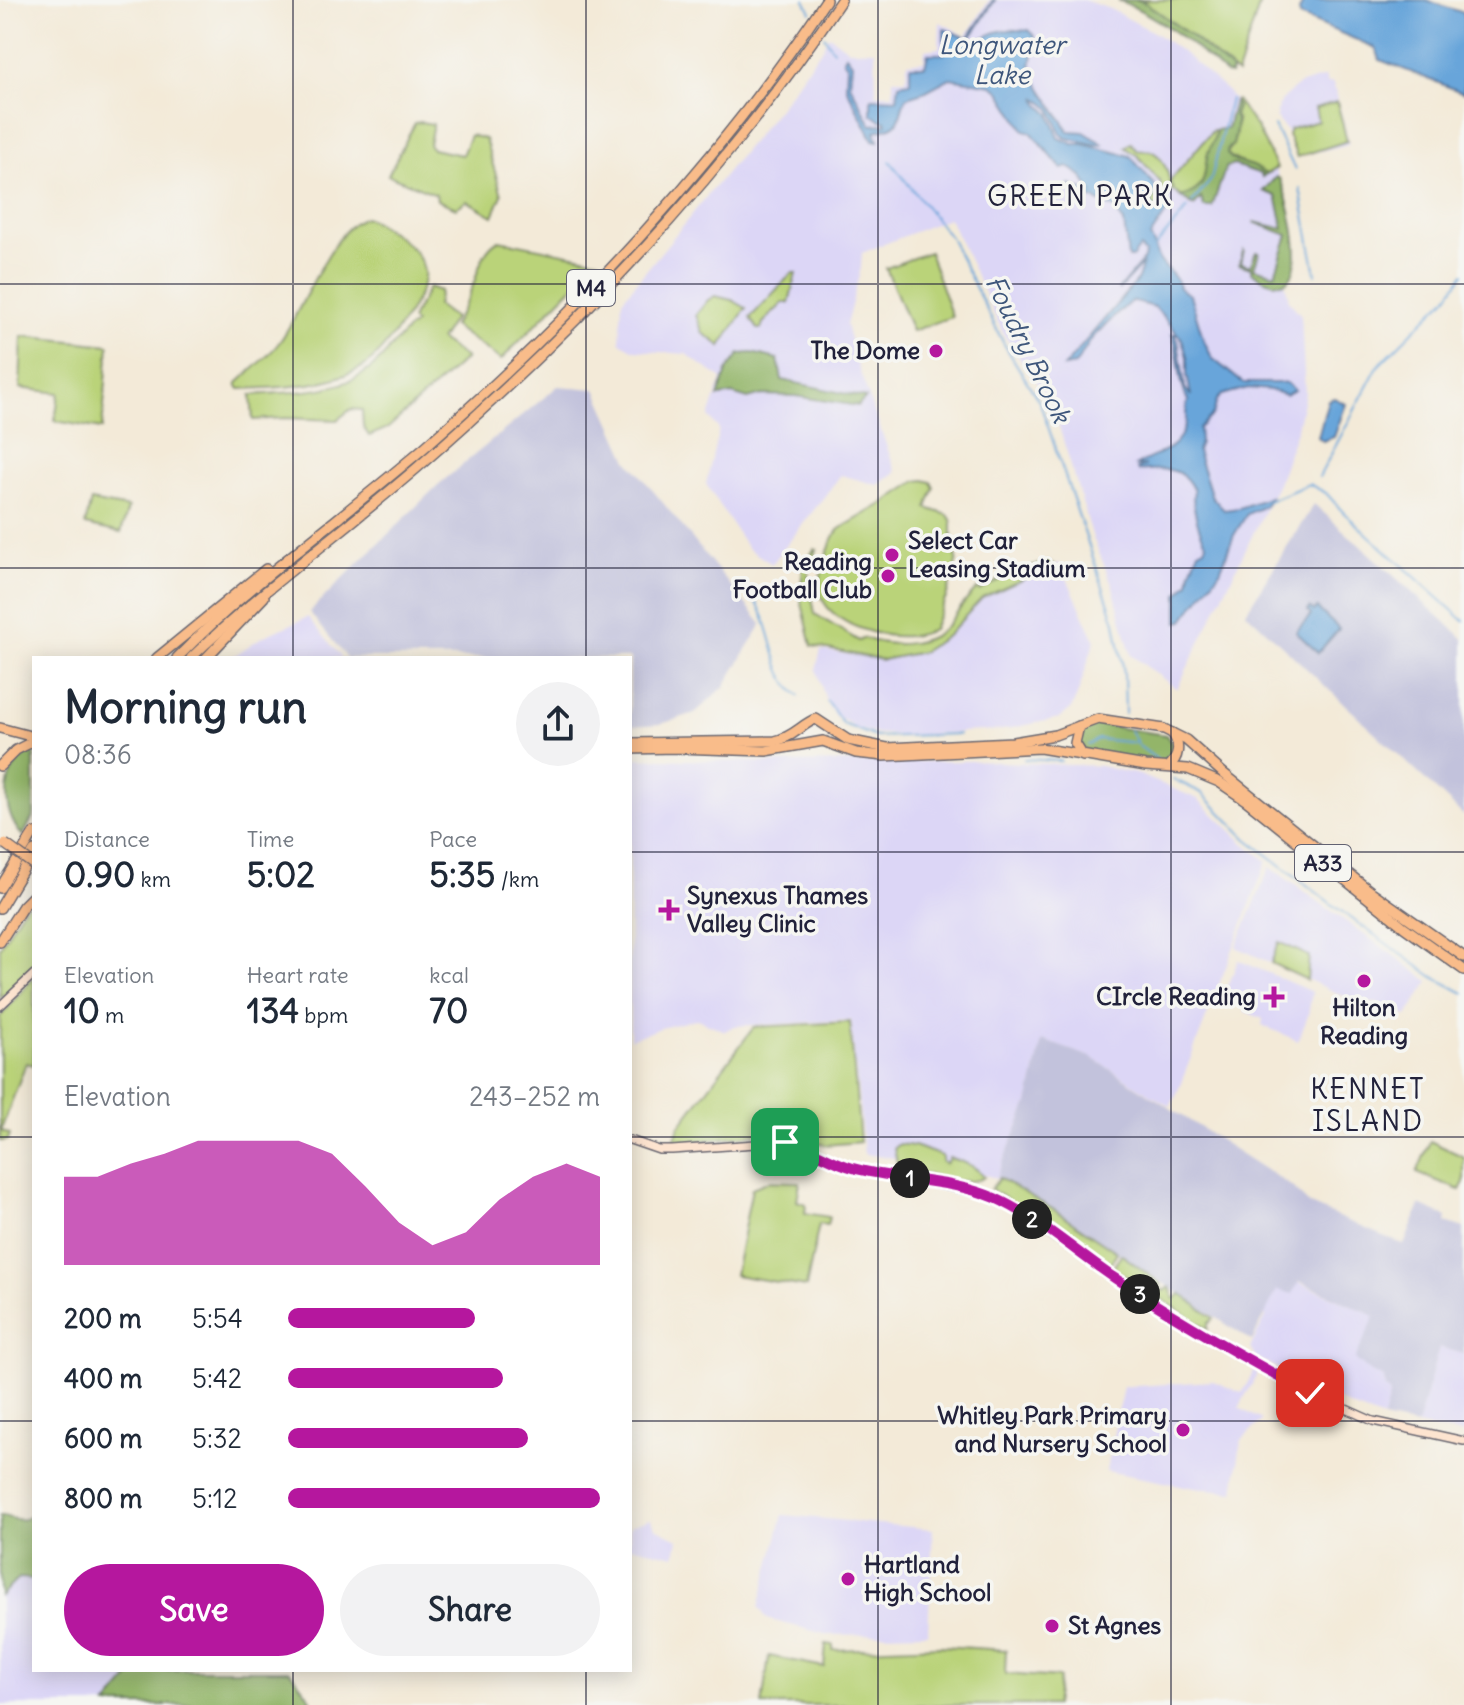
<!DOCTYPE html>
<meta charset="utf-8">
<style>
:root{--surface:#fff;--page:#f2f2f3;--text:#1f2937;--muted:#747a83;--accent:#b5179e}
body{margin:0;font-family:Delius,sans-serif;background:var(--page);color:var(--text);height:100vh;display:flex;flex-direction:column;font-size:30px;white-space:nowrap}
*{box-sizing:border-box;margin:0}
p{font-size:26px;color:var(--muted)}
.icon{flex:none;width:44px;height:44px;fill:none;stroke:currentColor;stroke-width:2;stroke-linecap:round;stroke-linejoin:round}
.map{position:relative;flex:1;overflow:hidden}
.panel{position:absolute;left:32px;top:656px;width:600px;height:1016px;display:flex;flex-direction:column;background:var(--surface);border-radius:0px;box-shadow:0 4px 20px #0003}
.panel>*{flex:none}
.pin{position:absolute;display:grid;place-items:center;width:68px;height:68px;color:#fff;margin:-34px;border-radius:16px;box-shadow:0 4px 12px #0006}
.km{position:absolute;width:40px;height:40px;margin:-20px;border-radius:50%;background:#222;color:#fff;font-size:22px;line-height:40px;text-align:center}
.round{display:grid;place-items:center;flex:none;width:84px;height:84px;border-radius:42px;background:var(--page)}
.summary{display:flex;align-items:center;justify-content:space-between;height:136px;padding:0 32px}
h1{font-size:44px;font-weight:700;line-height:60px}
.figures{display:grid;grid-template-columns:repeat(3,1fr);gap:12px;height:136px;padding:8px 32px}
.figures div{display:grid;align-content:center}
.figures b{font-size:34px;font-weight:700}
.figures small{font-size:22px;font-weight:400}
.figures p{font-size:22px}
.chart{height:224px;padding:16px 32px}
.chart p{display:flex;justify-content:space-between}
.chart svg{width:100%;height:144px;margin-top:8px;fill:var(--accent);opacity:.7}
.primary-button{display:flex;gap:16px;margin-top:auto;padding:16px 32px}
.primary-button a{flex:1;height:92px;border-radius:48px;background:var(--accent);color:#fff;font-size:32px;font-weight:700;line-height:92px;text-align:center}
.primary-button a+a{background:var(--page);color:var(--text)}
ul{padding:0 32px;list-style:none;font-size:26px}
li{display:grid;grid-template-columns:128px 96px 1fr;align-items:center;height:60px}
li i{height:20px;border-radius:10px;background:var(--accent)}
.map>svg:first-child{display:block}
.built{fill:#dcd6f6}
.industrial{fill:#c2c2dc}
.green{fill:#bad379;stroke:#6e7a5a;stroke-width:2}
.forest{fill:#93b569;stroke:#5a6c52;stroke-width:2}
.water{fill:#68a5da;stroke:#45648a;stroke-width:2}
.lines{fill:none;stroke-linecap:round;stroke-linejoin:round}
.stream{stroke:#68a5da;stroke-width:2}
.secondary-casing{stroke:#6b6872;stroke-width:10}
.highway-casing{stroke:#6b6872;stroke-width:12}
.secondary{stroke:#fde4d0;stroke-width:7}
.highway{stroke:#f9bc8a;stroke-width:9}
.highway-bridge-casing{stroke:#6b6872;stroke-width:12;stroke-linecap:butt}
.highway-bridge{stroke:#f9bc8a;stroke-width:9}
.route-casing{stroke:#fff;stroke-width:16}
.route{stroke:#b5179e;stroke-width:10}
.grid{fill:none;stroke:#22223b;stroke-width:2;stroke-opacity:0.55}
.poi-dot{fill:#b5179e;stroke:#f6f6f2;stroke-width:3}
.labels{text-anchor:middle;stroke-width:7;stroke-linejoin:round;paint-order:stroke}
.shield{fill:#f6f6f2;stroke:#626272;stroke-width:2}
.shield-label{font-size:22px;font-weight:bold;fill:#22223b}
.poi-label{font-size:24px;font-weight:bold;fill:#22223b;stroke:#f6f6f2;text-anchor:end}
.water-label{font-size:26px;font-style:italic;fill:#3e567b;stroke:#f6f6f2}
.quarter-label{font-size:28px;letter-spacing:2px;fill:#22223b;stroke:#f6f6f2}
</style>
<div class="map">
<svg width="1464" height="1705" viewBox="0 0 1464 1705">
<rect width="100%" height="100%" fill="#f6f6f2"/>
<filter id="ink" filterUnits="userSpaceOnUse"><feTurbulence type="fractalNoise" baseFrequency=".0125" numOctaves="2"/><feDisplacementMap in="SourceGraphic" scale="16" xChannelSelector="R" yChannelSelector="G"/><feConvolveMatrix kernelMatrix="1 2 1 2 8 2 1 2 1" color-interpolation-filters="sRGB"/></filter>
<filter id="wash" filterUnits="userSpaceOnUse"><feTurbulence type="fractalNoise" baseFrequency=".006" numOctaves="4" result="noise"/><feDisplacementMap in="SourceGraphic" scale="32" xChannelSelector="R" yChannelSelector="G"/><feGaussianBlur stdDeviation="1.8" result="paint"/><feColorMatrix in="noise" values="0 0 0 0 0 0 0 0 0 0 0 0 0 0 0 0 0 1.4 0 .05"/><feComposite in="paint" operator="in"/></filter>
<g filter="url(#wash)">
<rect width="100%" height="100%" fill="#f3ead8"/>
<!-- built -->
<g class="built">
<polygon points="989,0 1084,0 1110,9 1157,34 1186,55 1226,90 1256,129 1275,167 1282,189 1292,266 1285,281 1289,301 1301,315 1305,393 1297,428 1279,481 1177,689 1131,655 1113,587 1093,538 1053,407 1004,335 949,218 862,253 861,268 846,325 858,367 896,472 878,485 841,475 772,564 747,548 706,484 719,429 709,417 722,379 686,354 635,350 620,342 622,300 779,108 823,47 829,35 849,50 875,50 876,94 893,94 893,79 906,79 907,63 924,61 925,50 939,48 940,22 966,36"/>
<polygon points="1325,77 1327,84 1332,82 1335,90 1349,144 1297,157 1286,130 1276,118 1278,107 1281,101 1298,85"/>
<polygon points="1060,563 1095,640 1077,696 1071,709 1060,718 1002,730 900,735 875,733 854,728 851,724 835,716 827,704 816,669 821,650 882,660 922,652 948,635 982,598"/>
<polygon points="308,617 342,658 231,658 262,637"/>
<polygon points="630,758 777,763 971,761 1100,766 1140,775 1198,799 1243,842 1267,861 1176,1096 1169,1106 1091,1057 1042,1040 1028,1104 996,1178 946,1165 864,1154 851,1020 734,1026 725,1031 697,1019 661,1028 630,1039"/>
<polygon points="1270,867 1429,981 1407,1016 1376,1003 1357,1002 1236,947"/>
<polygon points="1238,960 1312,992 1308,1016 1298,1041 1262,1025 1263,1019 1244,1011 1248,1002 1226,992"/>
<polygon points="1217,1246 1376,1316 1369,1371 1384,1378 1385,1389 1390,1393 1383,1419 1354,1408 1255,1357 1250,1348 1266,1316"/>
<polygon points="1439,1347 1464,1354 1464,1434 1417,1426"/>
<polygon points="1254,1371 1258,1373 1239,1408 1262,1420 1241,1441 1234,1492 1190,1487 1106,1471 1123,1387 1213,1381 1242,1393"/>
<polygon points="783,1515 933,1529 928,1633 829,1635 767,1619 759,1607"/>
<polygon points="650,1519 656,1528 678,1539 675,1556 630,1546 630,1526"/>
<polygon points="19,1578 34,1579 34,1670 121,1670 129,1679 107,1705 0,1705 0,1596"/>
</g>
<!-- industrial -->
<g class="industrial">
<polygon points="558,386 596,389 628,460 762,624 725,686 695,713 661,724 630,726 630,658 347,658 309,612 438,485"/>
<polygon points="1314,504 1464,639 1464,816 1246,612"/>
<polygon points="1042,1040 1091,1057 1291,1186 1310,1205 1404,1245 1420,1205 1447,1217 1446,1222 1464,1228 1464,1354 1439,1347 1417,1426 1383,1419 1390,1393 1385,1389 1384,1378 1369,1371 1355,1359 1375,1316 1299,1281 1293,1294 1277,1290 1252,1341 1026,1193 996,1178 1028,1104"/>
</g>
<!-- green -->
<g class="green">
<polygon points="1138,0 1261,0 1237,74 1190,35"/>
<path d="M1236 100 1257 128 1277 168 1266 174C1254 167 1239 164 1227 154L1235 138 1237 119 1234 115 1237 107 1234 102Z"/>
<polygon points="1337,102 1347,141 1297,157 1288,135 1290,129 1318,121 1315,108"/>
<polygon points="421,122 433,124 429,144 432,149 462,155 470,135 485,139 502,195 493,216 467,201 456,208 437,200 436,194 388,175 415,123"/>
<path d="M1213 130H1215C1216 139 1213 142 1210 149 1201 168 1213 188 1181 197L1173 190 1161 207 1154 206 1152 202 1157 194 1161 199V183L1138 156 1125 147 1131 143 1137 150C1141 151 1146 150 1150 151 1162 154 1169 173 1170 184L1164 192 1167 194 1170 185 1174 189 1170 182 1173 177Z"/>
<path d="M366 217C386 229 420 245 424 271 428 294 385 349 367 364 361 369 352 372 345 375 312 387 275 388 240 389L237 384C250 371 266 359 278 344 301 316 331 226 366 217Z"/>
<path d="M499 240 599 260 501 360 453 326C459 314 467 303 471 290 479 273 480 250 499 240Z"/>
<polygon points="929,252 952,317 912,331 886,268"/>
<polygon points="792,273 796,273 789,303 783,303 763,323 761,329 758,329 750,318"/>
<path d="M429 287 440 291 437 305 454 318 440 340 466 358 388 428 369 436 363 426 362 410 351 409 337 420 285 418 253 420 251 395C290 391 339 395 371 368 388 355 397 336 415 324L411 320Z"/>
<polygon points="715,296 732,300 746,308 721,346 703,333 696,315 708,300"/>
<polygon points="22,336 109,345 102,429 55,421 59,393 20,388"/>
<path d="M924 480 931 482 934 488 927 508 948 515 952 521V542L957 559 947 595 933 629C905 647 833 630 821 596 816 579 829 545 838 530L884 503 917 481Z"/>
<polygon points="91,501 128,508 121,533 85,525"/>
<path d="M814 549H817L808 575 815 614 859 641 864 638C890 647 928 648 948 624 958 612 965 600 977 589L979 591 1008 575 1048 561 1054 565 982 598 948 635 922 652 882 660 812 646 800 595 803 569Z"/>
<polygon points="34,898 34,964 25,977 0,998 0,947 22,910"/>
<polygon points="1279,942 1309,956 1307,980 1271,963"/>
<polygon points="34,977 34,1065 26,1063 1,1130 10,1135 8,1140 0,1141 0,1017"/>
<polygon points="850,1022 860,1142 825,1145 780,1131 673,1144 679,1127 754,1027"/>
<polygon points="1430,1141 1464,1157 1464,1182 1460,1190 1417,1173"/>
<path d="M899 1144 914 1146 942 1156V1162L946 1164 949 1158C962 1161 977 1166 984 1177 970 1189 912 1172 897 1163L894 1148Z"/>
<polygon points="999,1178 1056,1211 1117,1252 1109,1266 991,1189"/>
<polygon points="769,1181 800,1182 797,1201 806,1204 805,1213 829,1217 827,1225 819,1224 806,1287 735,1275 752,1188"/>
<polygon points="1121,1254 1161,1284 1160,1289 1164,1291 1170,1287 1174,1299 1181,1294 1214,1318 1208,1324 1208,1329 1113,1268"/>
<polygon points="826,1644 833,1645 833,1650 941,1646 1006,1650 1005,1674 1059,1678 1055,1705 762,1705 769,1656 824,1667"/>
</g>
<!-- forest -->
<g class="forest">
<path d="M1118 0H1138L1146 3 1190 35 1232 70 1230 75 1226 74C1193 45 1159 16 1118 0Z"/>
<path d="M1234 102 1237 106 1234 115C1239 122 1235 137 1233 145L1228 148 1227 154 1235 161 1253 166 1266 174 1262 177 1261 174 1234 165 1226 167 1212 207H1204L1201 198 1194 206 1181 197C1211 188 1202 174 1208 153 1210 145 1215 140 1216 130L1227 128Z"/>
<path d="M1276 177 1280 179C1293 211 1319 318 1251 272V268L1239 264 1244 249 1241 263 1250 266 1256 252 1259 253 1254 268 1275 274 1288 235 1254 222 1284 229 1276 196 1263 191Z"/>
<polygon points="752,353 778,359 782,380 866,398 858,406 795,396 762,395 748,399 732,394 718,397 728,369 740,354"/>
<polygon points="1095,724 1166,735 1173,745 1173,754 1163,763 1157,763 1094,755 1083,750 1079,741 1083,731"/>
<path d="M34 751V815L23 836C0 813 0 764 34 751Z"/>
<path d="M34 1512V1579L19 1578 0 1596V1515C13 1519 25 1524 34 1512Z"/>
<polygon points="121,1670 289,1670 310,1697 313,1705 107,1705 129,1679"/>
</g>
<!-- water -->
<g class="water">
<path d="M993 0H995L970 39 976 41C986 36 997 30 1009 30 1017 29 1022 32 1029 30L1035 37 1030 76 1034 77 1069 131 1084 132 1103 144 1098 145 1066 138 1061 134 1051 109 1036 97 1039 104 1050 114 1059 138 1073 144H1083L1130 156 1155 185V194L1151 201 1153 207 1160 208 1165 203 1171 206 1150 237C1155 244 1155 248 1157 255 1162 269 1177 273 1179 288L1190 295 1203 338 1212 358 1243 383H1286L1295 390 1285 395 1270 390 1248 388 1222 395 1217 400 1213 415 1199 428 1200 442 1197 451 1212 497 1224 510 1239 508 1270 497 1265 506 1247 514 1234 535 1220 571 1183 621 1178 622V594L1189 582 1191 571 1199 551 1205 548 1207 543C1199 535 1191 502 1194 491 1182 464 1162 469 1138 471L1137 469 1146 465 1135 466C1154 454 1177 452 1185 426 1187 418 1185 410 1188 401 1177 379 1181 356 1172 334H1175L1178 341 1185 388 1191 396 1187 375V357L1182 339 1155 307 1131 301 1093 337 1075 365 1064 367 1138 279 1143 263 1118 290 1144 259 1145 253 1140 248 1132 258H1128L1124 222 1114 208 1071 189 1070 185 1092 193C1084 179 1084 176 1068 167L1062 169 1031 132 1024 130 999 90 992 85 950 78 926 91 907 97C894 119 909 125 875 131L878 141 873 140 846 87 847 65 843 60 846 55 852 63 850 84 871 125 887 124 886 121 881 120 871 114V98L897 99 899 84 910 82V66H925L928 54H944V29L968 38Z"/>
<polygon points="1304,0 1426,0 1464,13 1464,93 1380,60 1376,48 1300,16 1299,11"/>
<polygon points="1334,398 1346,404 1334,437 1323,441 1318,437 1328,400"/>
<polygon points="1310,608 1314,611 1317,608 1339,629 1318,653 1296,632 1311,615 1308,611"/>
</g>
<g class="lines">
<!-- stream -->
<g class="stream">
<polyline points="805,0 811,12"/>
<polyline points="824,36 833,50"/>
<polyline points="1274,126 1295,170"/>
<polyline points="890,161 950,237 1004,344 1040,403 1115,622 1124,673 1125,713"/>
<polyline points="1300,189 1316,274"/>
<polyline points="1192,203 1211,180 1230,99"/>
<polyline points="1156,246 1188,208"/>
<polyline points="1319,477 1378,366 1448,296 1464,273"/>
<polyline points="1268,501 1309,484 1326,493 1344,513 1464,621"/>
<path d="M750 593C776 624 769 672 799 696"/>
<polyline points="827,701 843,724 876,737 959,734"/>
<polyline points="1129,729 1139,746 1159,761"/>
<polyline points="1088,745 1098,739 1137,743"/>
<polyline points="1024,759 1061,761"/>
<polyline points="1173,779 1202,793 1247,839 1334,906 1432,976 1464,993"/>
</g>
</g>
</g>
<g filter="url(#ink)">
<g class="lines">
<!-- secondary casing -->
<g class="secondary-casing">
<g id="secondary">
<polyline points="0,1006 34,974"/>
<polyline points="630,1140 659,1150 672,1150 785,1142 813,1150 848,1167 985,1194 1023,1213 1119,1281 1238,1354 1310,1393 1373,1421 1464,1441"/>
</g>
</g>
<!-- highway casing -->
<g class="highway-casing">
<g id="highway">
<polyline points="157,658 266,569"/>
<path d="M177 658C253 580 344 517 426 446 574 317 717 164 826 0"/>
<path d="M191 658C262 589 343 532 418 467 576 330 725 174 841 0"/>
<polyline points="206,658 264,597"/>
<polyline points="1079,726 1075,743 1083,756"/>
<polyline points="0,728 34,737"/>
<path d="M630 743 775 741C794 737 803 723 816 719L848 740 887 748 1013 742 1055 735 1098 719 1164 729 1186 740 1223 773 1370 891 1464 957"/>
<polyline points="630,749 675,748 766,751 823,741 856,753 884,756 1040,748 1146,766 1188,769 1219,782 1247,801 1404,927 1464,970"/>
<polyline points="0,766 16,750 34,741"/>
<path d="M1168 767C1179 758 1181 745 1172 733"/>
<polyline points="0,888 34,833"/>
<polyline points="0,908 34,851"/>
<polyline points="0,942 23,906 34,895"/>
</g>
</g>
<!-- secondary -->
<use href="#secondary" class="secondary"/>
<!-- highway -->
<use href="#highway" class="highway"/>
<!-- highway-bridge casing -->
<g class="highway-bridge-casing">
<polyline id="highway-bridge" points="5,844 34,865"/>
</g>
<!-- highway-bridge -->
<use href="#highway-bridge" class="highway-bridge"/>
</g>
</g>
<g class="lines" filter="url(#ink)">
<!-- route casing -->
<g class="route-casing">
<path id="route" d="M785 1142C810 1146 830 1162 853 1168 899 1181 951 1179 995 1198 1039 1218 1077 1253 1116 1279 1179 1321 1244 1358 1310 1393"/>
</g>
<!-- route -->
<use href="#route" class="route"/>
</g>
<!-- grid -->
<path class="grid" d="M293 0V658M586 0V658M878 0V1705M1171 0V1705M0 284H1464M0 568H1464M0 852H34M630 852H1464M0 1137H34M630 1137H1464M0 1421H34M630 1421H1464M293 1670V1705M586 1670V1705"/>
<!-- markers -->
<g class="poi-dot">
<circle cx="936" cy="351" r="8"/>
<circle cx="892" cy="555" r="8"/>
<circle cx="888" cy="576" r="8"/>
<path d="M665 898h8v8h8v8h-8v8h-8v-8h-8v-8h8z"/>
<circle cx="1364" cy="981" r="8"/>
<path d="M1270 985h8v8h8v8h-8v8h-8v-8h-8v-8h8z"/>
<circle cx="1183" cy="1430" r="8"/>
<circle cx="848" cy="1579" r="8"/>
<circle cx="1052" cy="1626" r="8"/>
</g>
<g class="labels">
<!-- shield labels -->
<g class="shield">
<rect x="567" y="270" width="48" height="36" rx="6"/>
<rect x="1295" y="845" width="56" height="36" rx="6"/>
</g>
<g class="shield-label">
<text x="591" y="296">M4</text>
<text x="1323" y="871">A33</text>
</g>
<!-- poi labels -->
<g class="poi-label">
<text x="920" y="359">The Dome</text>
<text x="908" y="549" text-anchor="start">Select Car<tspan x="908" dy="28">Leasing Stadium</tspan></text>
<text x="872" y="570">Reading<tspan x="872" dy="28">Football Club</tspan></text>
<text x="687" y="904" text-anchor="start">Synexus Thames<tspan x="687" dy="28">Valley Clinic</tspan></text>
<text x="1256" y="1005">CIrcle Reading</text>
<text x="1364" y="1016" text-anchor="middle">Hilton<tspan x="1364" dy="28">Reading</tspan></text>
<text x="1167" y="1424">Whitley Park Primary<tspan x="1167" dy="28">and Nursery School</tspan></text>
<text x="864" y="1573" text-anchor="start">Hartland<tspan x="864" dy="28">High School</tspan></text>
<text x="1068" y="1634" text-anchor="start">St Agnes</text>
</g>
<!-- water labels -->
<g class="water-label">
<text x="1002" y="54">Longwater<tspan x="1002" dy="30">Lake</tspan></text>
<text transform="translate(1028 349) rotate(64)" y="9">Foudry Brook</text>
</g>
<!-- quarter labels -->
<g class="quarter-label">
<text x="1080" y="206">GREEN PARK</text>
<text x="1368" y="1099">KENNET<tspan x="1368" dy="32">ISLAND</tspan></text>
</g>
</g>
</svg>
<div class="pin" style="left:785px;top:1142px;background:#1e9e55"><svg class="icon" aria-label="arrive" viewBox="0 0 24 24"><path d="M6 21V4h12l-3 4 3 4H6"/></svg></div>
<div class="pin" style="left:1310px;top:1393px;background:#d93025"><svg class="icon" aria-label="check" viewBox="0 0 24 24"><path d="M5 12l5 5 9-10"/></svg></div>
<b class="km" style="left:910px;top:1178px">1</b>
<b class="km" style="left:1032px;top:1219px">2</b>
<b class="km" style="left:1140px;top:1294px">3</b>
<section class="panel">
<div class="summary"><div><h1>Morning run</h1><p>08:36</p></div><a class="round"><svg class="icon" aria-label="share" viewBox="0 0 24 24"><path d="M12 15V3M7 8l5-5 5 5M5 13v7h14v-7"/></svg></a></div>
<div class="figures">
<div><p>Distance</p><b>0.90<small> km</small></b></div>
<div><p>Time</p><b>5:02</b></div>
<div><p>Pace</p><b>5:35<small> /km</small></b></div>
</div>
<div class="figures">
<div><p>Elevation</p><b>10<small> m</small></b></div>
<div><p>Heart rate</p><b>134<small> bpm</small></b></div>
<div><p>kcal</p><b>70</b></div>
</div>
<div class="chart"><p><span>Elevation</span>243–252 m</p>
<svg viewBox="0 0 160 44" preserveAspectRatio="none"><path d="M0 44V17L10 17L20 13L30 10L40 6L50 6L60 6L70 6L80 10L90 20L100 31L110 38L120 34L130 24L140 17L150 13L160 17V44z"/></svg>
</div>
<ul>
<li><b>200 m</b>5:54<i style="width:60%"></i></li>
<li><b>400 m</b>5:42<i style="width:69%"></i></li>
<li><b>600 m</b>5:32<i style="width:77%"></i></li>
<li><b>800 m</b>5:12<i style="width:100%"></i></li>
</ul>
<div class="primary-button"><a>Save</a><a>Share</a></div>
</section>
</div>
